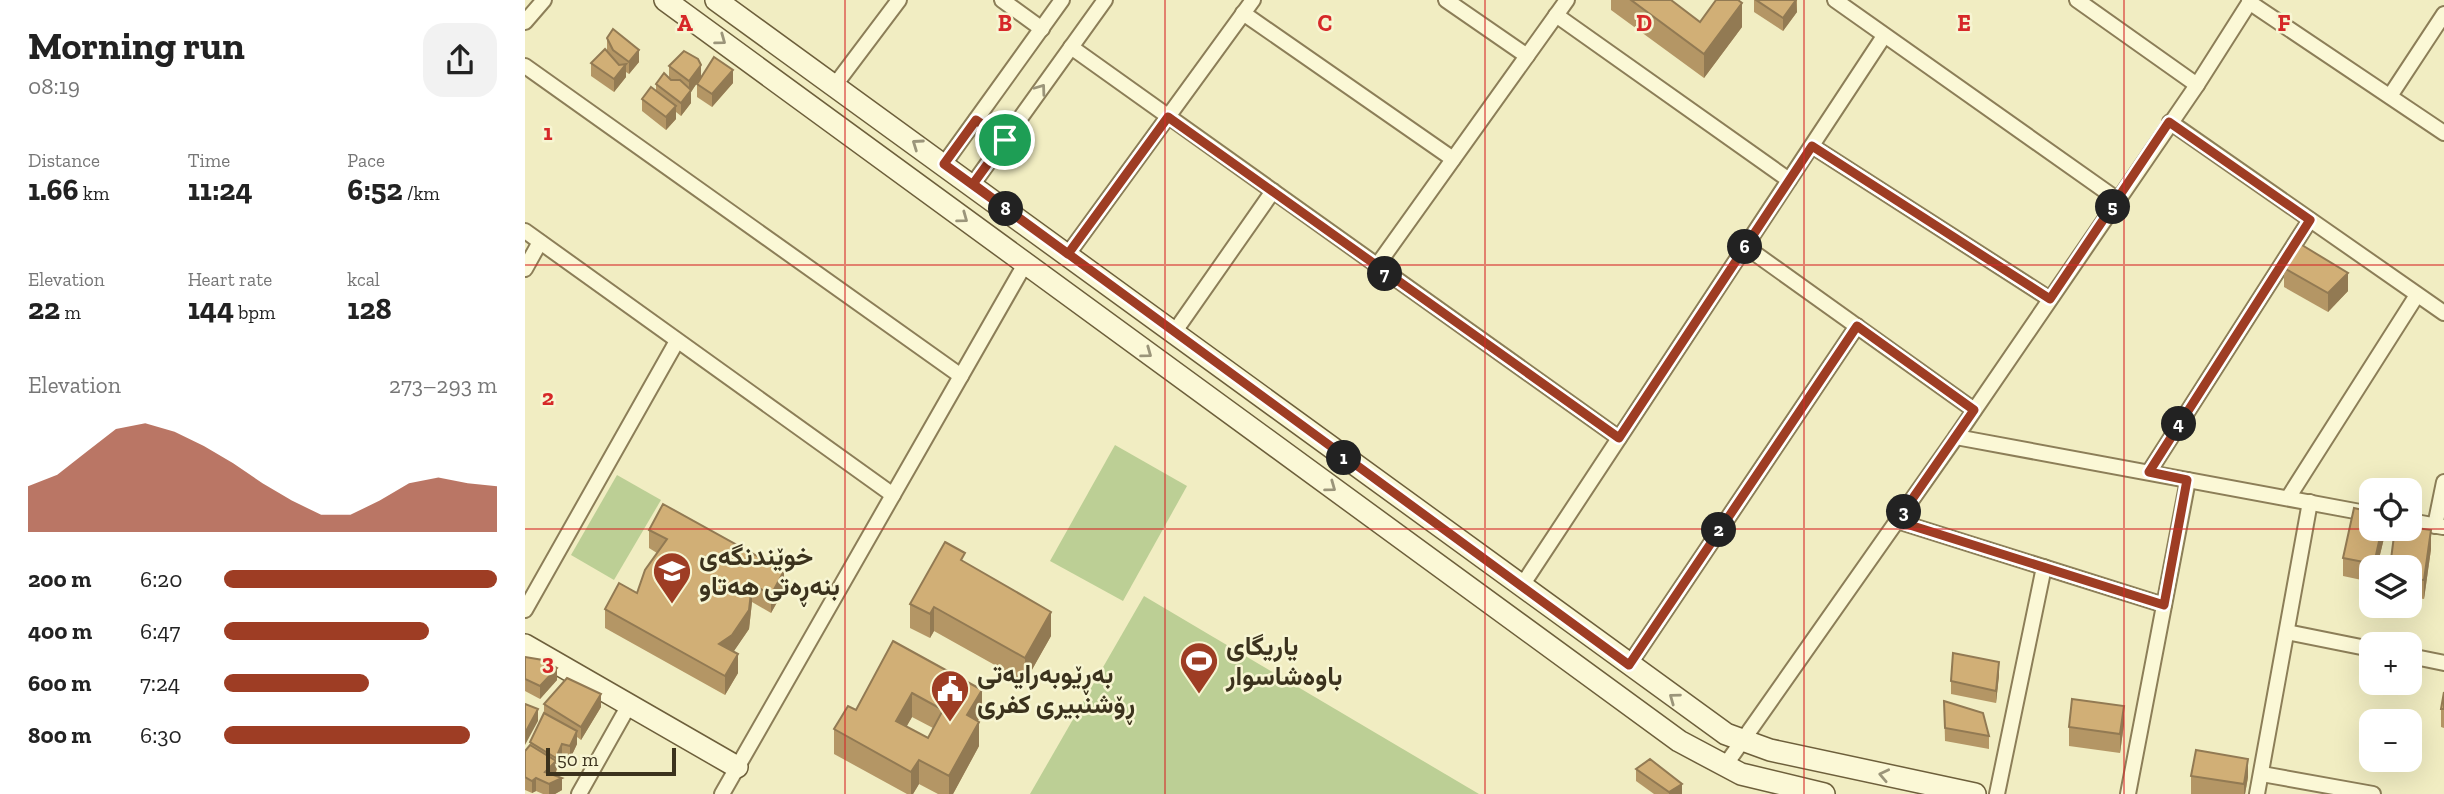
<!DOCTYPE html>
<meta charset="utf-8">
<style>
:root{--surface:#fff;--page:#f2f2f2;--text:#222;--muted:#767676;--accent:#9e3d24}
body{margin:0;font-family:"Zilla Slab",Vazirmatn,serif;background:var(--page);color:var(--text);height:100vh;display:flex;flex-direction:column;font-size:26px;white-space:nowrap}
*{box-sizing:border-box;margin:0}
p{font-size:23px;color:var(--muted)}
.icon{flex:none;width:38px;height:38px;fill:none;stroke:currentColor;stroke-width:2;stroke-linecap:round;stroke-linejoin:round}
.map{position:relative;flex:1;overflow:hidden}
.sheet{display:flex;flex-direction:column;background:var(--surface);width:525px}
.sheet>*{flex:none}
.tools{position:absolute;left:1834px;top:478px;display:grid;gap:14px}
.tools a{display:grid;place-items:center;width:63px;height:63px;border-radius:14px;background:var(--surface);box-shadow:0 7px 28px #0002;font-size:35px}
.scale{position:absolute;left:21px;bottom:18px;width:130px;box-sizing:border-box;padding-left:7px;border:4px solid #3b321d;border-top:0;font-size:19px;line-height:24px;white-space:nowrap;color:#3b321d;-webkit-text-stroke:5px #f7f5d2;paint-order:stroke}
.pin{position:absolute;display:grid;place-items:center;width:60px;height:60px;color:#fff;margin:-30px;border:4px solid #fff;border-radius:50%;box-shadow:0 2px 7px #0007}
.km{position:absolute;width:35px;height:35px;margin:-18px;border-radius:50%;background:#222;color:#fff;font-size:19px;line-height:35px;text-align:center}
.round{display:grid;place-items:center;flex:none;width:74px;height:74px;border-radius:21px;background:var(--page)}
.head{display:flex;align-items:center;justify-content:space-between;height:119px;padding:0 28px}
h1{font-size:38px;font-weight:800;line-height:52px}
.metrics{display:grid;grid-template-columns:repeat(3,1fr);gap:10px;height:119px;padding:7px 28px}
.metrics div{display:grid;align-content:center}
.metrics b{font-size:30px;font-weight:800}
.metrics small{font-size:19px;font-weight:400}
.metrics p{font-size:19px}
.chart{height:196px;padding:14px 28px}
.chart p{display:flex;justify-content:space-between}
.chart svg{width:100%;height:126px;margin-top:7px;fill:var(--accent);opacity:.7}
ul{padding:0 28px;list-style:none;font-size:23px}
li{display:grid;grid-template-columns:112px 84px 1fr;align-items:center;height:52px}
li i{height:18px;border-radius:9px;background:var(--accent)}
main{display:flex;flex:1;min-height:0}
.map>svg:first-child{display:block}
.green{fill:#bccf95}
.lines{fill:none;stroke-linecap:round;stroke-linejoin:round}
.street-casing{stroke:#8c7e58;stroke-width:18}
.secondary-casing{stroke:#6d5f3b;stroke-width:24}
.street{stroke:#fbf8d6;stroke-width:14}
.secondary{stroke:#fbf8d6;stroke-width:21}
.wall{fill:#b49665;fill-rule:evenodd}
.shaded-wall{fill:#927a53}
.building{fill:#d1af76;stroke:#927a53;stroke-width:2;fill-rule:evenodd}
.oneway{stroke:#9b957a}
.route-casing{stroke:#fff;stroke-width:14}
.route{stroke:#9e3d24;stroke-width:9}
.grid{fill:none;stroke:#d62828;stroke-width:2;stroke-opacity:0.55}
.labels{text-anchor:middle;stroke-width:5;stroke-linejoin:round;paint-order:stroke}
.poi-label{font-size:26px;font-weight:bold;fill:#3b321d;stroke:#f7f5d2;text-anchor:start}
.grid-label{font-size:23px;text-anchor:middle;font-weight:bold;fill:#d62828;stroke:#f7f5d2;stroke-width:5;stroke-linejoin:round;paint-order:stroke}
</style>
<main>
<section class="sheet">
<div class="head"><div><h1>Morning run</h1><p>08:19</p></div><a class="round"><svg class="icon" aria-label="share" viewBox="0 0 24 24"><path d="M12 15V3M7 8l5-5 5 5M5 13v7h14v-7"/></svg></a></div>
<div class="metrics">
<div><p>Distance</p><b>1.66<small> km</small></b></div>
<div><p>Time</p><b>11:24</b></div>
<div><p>Pace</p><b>6:52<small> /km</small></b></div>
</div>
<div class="metrics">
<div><p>Elevation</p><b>22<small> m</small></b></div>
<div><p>Heart rate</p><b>144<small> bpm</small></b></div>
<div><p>kcal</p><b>128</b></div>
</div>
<div class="chart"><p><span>Elevation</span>273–293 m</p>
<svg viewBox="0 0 160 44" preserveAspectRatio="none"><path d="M0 44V28L10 24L20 16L30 8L40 6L50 9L60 14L70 20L80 27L90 33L100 38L110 38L120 33L130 27L140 25L150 27L160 28V44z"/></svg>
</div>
<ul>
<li><b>200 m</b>6:20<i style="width:100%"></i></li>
<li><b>400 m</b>6:47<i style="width:75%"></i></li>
<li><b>600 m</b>7:24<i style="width:53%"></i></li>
<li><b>800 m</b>6:30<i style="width:90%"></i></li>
</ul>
</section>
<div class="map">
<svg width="1919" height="794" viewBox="0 0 1919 794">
<rect width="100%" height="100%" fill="#f1edc2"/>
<!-- green -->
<g class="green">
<polygon points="590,445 662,486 598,601 525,561"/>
<polygon points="92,475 136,500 89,580 46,555"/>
<polygon points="619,596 954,794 505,794"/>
</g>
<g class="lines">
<!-- street casing -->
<g class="street-casing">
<g id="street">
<polyline points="477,0 517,29"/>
<polyline points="921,0 1002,56"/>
<polyline points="1310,0 1593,200"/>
<polyline points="1552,0 1672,85"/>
<polyline points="1724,2 1919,133"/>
<polyline points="718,13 928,159"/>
<polyline points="1031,15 1264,180"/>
<polyline points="0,22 19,0"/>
<polyline points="546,47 1094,438"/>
<polyline points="0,66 436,376"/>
<polyline points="310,85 374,0"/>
<polyline points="1865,96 1919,14"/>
<polyline points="451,120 479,140"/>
<polyline points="1645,122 1919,313"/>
<polyline points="1287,146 1525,299"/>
<polyline points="419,164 537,0"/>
<polyline points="448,184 580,0"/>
<polyline points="0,231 368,495"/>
<polyline points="1221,247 1449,410"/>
<polyline points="543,254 728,0"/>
<polyline points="851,267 1042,0"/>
<polyline points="0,269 15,242"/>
<polyline points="648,334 748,191"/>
<polyline points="1431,437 1846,514"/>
<polyline points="1624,472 1785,220"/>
<polyline points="1763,498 1892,295"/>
<polyline points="1372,521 1639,605"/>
<polyline points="1885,521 1918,527"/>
<polyline points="1910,526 1919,482"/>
<polyline points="996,587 1359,36"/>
<polyline points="0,610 152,341"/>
<polyline points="1762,632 1846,649"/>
<polyline points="1885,656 1919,663"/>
<polyline points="1104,665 1332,326"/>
<polyline points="1199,767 1431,437 1672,85 1726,0"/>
<polyline points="1737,774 1848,794"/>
<polyline points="54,794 104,705"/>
<polyline points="197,794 500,264"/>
<polyline points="1472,794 1519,567"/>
<polyline points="1603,794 1663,480"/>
<polyline points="1732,794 1785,502"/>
</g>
</g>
<!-- secondary casing -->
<g class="secondary-casing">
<g id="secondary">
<polyline points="140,0 1154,741 1216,774 1299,794"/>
<polyline points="191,0 1201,734 1245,750 1450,794"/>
<polyline points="0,645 212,767"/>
</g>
</g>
<!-- street -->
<use href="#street" class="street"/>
<!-- secondary -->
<use href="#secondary" class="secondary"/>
</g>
<!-- wall -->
<g class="wall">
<polygon points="1086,0 1146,0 1175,22 1217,27 1179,78 1086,10"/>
<polygon points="1229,0 1272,0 1272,12 1258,31 1229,12"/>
<polygon points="82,38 114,62 104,74 101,72 101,77 89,92 66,76 66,63 82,50"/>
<polygon points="144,66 176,77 166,92 166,103 156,116 151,112 151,119 141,130 117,111 117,99 131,91 131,84 144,78"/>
<polygon points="208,83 187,107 172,97 172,84"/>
<polygon points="1759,268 1823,291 1803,312 1759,287"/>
<polygon points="1860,528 1860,534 1852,567 1846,567 1846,582 1818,576 1818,558"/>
<polygon points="124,530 259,590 246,613 227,602 224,629 208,652 213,673 200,695 80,628 80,609 112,593 132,553 124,548"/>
<polygon points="1906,549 1899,599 1885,597 1885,567"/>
<polygon points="440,563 526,636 500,682 409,631 405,638 385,628 385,604"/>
<path d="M368 641 457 714 452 721 454 746 428 794H413L394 784 388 794H382L309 754V729L331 710ZM387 717 408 728 403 738 381 727Z"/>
<polygon points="0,657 32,680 15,699 0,691"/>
<polygon points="1474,675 1471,703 1426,694 1426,681"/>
<polygon points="1919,692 1919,728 1916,727 1916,709"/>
<polygon points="1419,701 1464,736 1464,749 1420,741"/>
<polygon points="19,704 76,707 56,740 52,737 52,744 45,759 37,756 30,775 37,790 30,794 18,794 11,791 7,793 0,790 0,751 5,745 5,742 19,713"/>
<polygon points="1599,724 1595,753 1544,746 1544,727"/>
<polygon points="1111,769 1157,794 1129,794 1111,781"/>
<polygon points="1666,776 1723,777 1720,794 1666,794"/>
</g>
<!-- shaded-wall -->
<g class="shaded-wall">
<polygon points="1271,0 1272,12 1258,31 1258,18"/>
<polygon points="1217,3 1217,27 1179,78 1179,54"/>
<polygon points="114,50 114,62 104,74 104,62"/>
<polygon points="101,64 101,77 89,92 89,79"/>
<polygon points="176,65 176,77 166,92 166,103 156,116 156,103 164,92 164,81"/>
<polygon points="208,70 208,83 187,107 187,94"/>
<polygon points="151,106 151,119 141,130 141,117"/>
<polygon points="1823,273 1823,291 1803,312 1803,293"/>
<polygon points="1857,528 1860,528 1860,534 1852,567 1849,567"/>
<polygon points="1906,530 1906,549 1899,599 1899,580"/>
<polygon points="259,571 259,590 246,613 246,595"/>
<polygon points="227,584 227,602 224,629 207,654 194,644"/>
<polygon points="409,607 409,631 405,638 405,614"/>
<polygon points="526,612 526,636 500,682 500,658"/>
<polygon points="213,654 213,673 200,695 200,676"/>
<polygon points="1474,662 1474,675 1471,703 1471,691"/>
<polygon points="32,668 32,680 15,699 15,686"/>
<polygon points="457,690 457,714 442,740 442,715"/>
<polygon points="387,693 387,717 371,745 371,721"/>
<polygon points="76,694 76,707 56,740 56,727"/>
<polygon points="1599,706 1599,724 1595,753 1595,734"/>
<polygon points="13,709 13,721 0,745 0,733"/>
<polygon points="454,722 454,746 428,794 424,794 424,776"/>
<polygon points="52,731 52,744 45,759 45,746"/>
<polygon points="37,744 37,756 31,770 31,758"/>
<polygon points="1723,759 1723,777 1720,794 1719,794 1719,784"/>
<polygon points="394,760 394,784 388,794 386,794 386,772"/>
<polygon points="31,761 31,774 21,783 20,772"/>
<polygon points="11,778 11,791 7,793 7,781"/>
<polygon points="37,778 37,790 30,794 24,794 24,784"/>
<polygon points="1157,784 1157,794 1144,794 1144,792"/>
</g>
<!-- building -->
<g class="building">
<polygon points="1106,0 1146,0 1175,22 1191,0 1213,0 1217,3 1179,54"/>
<polygon points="1231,0 1271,0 1258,18"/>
<polygon points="88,29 114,50 104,62 88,50 82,38"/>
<polygon points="80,49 94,65 101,64 89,79 66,63"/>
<polygon points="159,51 173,59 176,65 164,81 144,66"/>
<polygon points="189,57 208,70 187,94 172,84"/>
<polygon points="139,73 146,80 155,80 166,90 156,103 131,84"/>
<polygon points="126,87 151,106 141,117 117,99"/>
<polygon points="1772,242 1823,273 1803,293 1759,268"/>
<polygon points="138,504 259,571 246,595 227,584 224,610 207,635 194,644 213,654 200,676 80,609 94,583 112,593 120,570 142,539 124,530"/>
<polygon points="1829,508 1846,512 1846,528 1857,528 1849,564 1818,558"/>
<polygon points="1885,527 1906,530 1899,580 1885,579 1885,567 1865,567 1870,528 1885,528"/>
<polygon points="420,542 440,553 436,560 526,612 500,658 409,607 405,614 385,604"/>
<path d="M368 641 457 690 442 715 454 722 424 776 394 760 386 772 309 729 323 706 331 710ZM387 693 418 710 403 738 371 721Z"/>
<polygon points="1428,653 1474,662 1471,691 1426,681"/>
<polygon points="0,657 18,660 32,668 15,686 0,679"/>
<polygon points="42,678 76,694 56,727 19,704"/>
<polygon points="1919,692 1919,709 1916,709"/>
<polygon points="1547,699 1599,706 1595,734 1544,727"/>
<polygon points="1419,701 1458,713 1464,736 1420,728"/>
<polygon points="0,704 13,709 0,733"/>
<polygon points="19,713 52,731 45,746 37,744 31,758 5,742"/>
<polygon points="5,745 31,761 20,772 37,778 24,784 11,778 7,781 0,777 0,751"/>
<polygon points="1671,750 1723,759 1719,784 1666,776"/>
<polygon points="1125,759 1157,784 1144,792 1111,769"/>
</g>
<!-- one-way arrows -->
<defs><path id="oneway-chevron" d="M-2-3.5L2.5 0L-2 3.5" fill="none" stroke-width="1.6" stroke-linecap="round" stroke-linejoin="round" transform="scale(1.75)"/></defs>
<g class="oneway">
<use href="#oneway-chevron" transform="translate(196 40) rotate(36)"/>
<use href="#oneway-chevron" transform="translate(516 89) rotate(-54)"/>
<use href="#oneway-chevron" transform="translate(392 144) rotate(-145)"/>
<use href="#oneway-chevron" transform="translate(438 218) rotate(36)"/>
<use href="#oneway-chevron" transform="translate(622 353) rotate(36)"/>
<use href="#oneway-chevron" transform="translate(806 487) rotate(36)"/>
<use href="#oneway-chevron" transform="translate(1149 698) rotate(-144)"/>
<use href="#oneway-chevron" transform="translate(1359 775) rotate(-168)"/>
</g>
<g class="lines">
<!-- route casing -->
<g class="route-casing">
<polyline id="route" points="480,140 448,184 1104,665 1332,326 1449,410 1372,521 1639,605 1662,480 1624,472 1785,220 1644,122 1525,299 1287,146 1094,438 643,117 543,254 419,164 451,120 480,140"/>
</g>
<!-- route -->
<use href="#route" class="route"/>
</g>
<!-- grid -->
<path class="grid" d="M320 0V794M640 0V794M960 0V794M1279 0V794M1599 0V794M0 265H1919M0 529H1919"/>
<!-- icons -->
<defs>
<g id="school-pin" transform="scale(2.0125)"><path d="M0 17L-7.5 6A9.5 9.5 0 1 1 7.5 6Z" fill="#9e3d24" stroke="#f7f5d2"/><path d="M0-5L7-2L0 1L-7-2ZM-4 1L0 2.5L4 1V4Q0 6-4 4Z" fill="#fff"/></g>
<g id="stadium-pin" transform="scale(2.0125)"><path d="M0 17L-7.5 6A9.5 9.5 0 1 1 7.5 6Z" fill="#9e3d24" stroke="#f7f5d2"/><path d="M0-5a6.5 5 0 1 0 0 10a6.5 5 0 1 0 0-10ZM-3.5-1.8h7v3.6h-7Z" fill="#fff"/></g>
<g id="civic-pin" transform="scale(2.0125)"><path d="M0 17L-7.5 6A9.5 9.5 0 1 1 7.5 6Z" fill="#9e3d24" stroke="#f7f5d2"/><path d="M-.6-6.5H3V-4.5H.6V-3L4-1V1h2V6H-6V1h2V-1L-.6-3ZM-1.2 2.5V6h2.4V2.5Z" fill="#fff"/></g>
</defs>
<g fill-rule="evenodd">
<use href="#school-pin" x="147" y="571"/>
<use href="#stadium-pin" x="674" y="661"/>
<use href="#civic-pin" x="425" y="689"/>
</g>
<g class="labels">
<!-- poi labels -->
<g class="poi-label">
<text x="174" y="565">خوێندنگەی<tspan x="174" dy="30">بنەڕەتی هەتاو</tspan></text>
<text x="701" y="655">یاریگای<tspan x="701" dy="30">باوەشاسوار</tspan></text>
<text x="452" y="683">بەڕێوبەرایەتی<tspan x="452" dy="30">ڕۆشنبیری کفری</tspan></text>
</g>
</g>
<g class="grid-label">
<text x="160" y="31">A</text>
<text x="480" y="31">B</text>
<text x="800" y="31">C</text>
<text x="1119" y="31">D</text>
<text x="1439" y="31">E</text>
<text x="1759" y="31">F</text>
<text x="23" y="140">1</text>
<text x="23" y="405">2</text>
<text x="23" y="670">3</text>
</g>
</svg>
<div class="tools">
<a><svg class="icon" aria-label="locate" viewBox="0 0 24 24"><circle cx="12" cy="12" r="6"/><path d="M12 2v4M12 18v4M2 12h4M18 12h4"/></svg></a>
<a><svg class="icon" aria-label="layers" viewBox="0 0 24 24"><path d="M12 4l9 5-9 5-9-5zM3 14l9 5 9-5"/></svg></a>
<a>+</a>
<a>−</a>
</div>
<div class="scale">50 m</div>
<div class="pin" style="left:480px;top:140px;background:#1e9e55"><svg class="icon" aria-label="arrive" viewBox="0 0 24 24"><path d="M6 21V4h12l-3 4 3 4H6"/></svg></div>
<b class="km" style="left:819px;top:458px">1</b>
<b class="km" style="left:1194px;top:530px">2</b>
<b class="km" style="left:1379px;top:512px">3</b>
<b class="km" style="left:1654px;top:424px">4</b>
<b class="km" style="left:1588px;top:207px">5</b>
<b class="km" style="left:1220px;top:247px">6</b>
<b class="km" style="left:860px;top:274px">7</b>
<b class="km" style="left:481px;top:209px">8</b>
</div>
</main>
